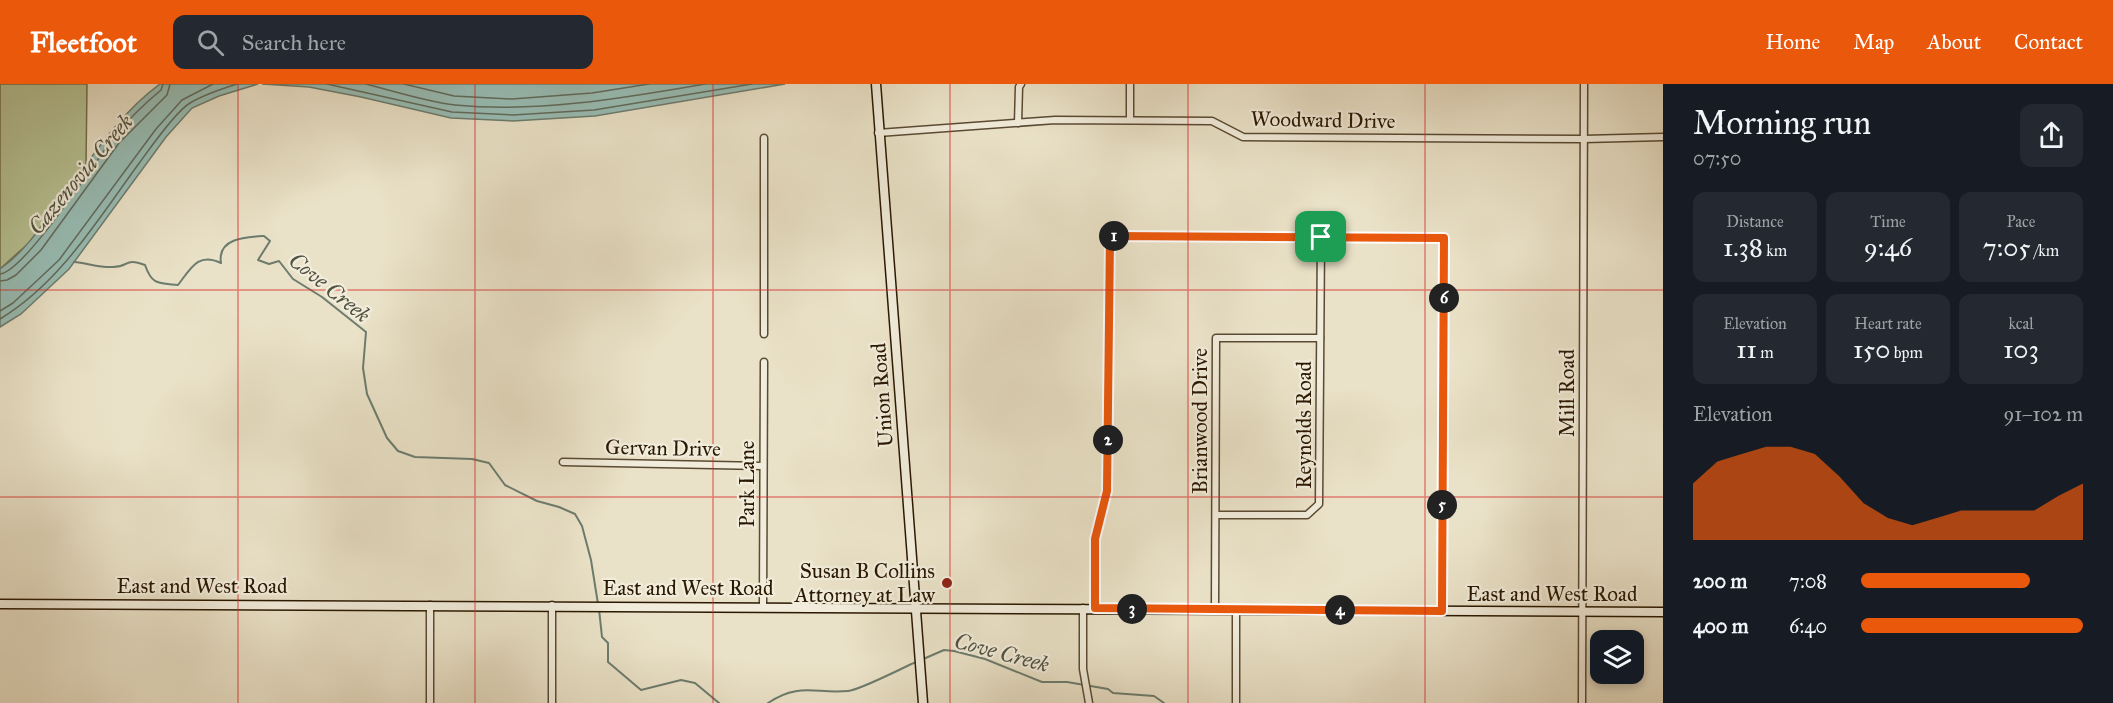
<!DOCTYPE html>
<meta charset="utf-8">
<style>
:root{--surface:#171b24;--page:#242831;--text:#f1f3f6;--muted:#9ea1a6;--accent:#ea580c}
body{margin:0;font-family:"IM FELL Great Primer",serif;background:var(--page);color:var(--text);height:100vh;display:flex;flex-direction:column;font-size:22px;white-space:nowrap}
*{box-sizing:border-box;margin:0}
p{font-size:20px;color:var(--muted)}
.icon{flex:none;width:33px;height:33px;fill:none;stroke:currentColor;stroke-width:2;stroke-linecap:round;stroke-linejoin:round}
.map{position:relative;flex:1;overflow:hidden}
.drawer{display:flex;flex-direction:column;background:var(--surface);width:450px}
.drawer>*{flex:none}
.buttons{position:absolute;left:1590px;top:546px;display:grid;gap:12px}
.buttons a{display:grid;place-items:center;width:54px;height:54px;border-radius:12px;background:var(--surface);box-shadow:0 3px 9px #0003;font-size:30px}
.pin{position:absolute;display:grid;place-items:center;width:51px;height:51px;color:#fff;margin:-26px;border-radius:12px;box-shadow:0 3px 9px #0006}
.km{position:absolute;width:30px;height:30px;margin:-15px;border-radius:50%;background:#222;color:#fff;font-size:16px;line-height:30px;text-align:center}
.round{display:grid;place-items:center;flex:none;width:63px;height:63px;border-radius:12px;background:var(--page)}
.overview{display:flex;align-items:center;justify-content:space-between;height:102px;padding:0 30px}
h1{font-size:33px;font-weight:600;line-height:45px}
.metrics{display:grid;grid-template-columns:repeat(3,1fr);gap:9px;height:102px;padding:6px 30px}
.metrics div{display:grid;align-content:center;border-radius:12px;background:var(--page);text-align:center}
.metrics b{font-size:26px;font-weight:600}
.metrics small{font-size:16px;font-weight:400}
.metrics p{font-size:16px}
.chart{height:168px;padding:12px 30px}
.chart p{display:flex;justify-content:space-between}
.chart svg{width:100%;height:108px;margin-top:6px;fill:var(--accent);opacity:.7}
ul{padding:0 30px;list-style:none;font-size:20px}
li{display:grid;grid-template-columns:96px 72px 1fr;align-items:center;height:45px}
li i{height:15px;border-radius:8px;background:var(--accent)}
header{display:flex;align-items:center;gap:36px;box-sizing:border-box;height:84px;padding:0 30px;background:var(--accent);color:#fff}
header strong{font-size:28px}
nav{display:flex;gap:33px;margin-inline-start:auto;font-size:21px}
.search{width:420px;height:54px;background:var(--page);display:flex;align-items:center;gap:15px;box-sizing:border-box;padding:0 21px;border-radius:12px;color:var(--muted);font-size:22px}
main{display:flex;flex:1;min-height:0}
.map>svg:first-child{display:block}
.green{fill:#b7c395;stroke:#706e4b;stroke-width:1.5}
.water{fill:#98beb6;stroke:#6c7c6e;stroke-width:1.5}
.lines{fill:none;stroke-linecap:round;stroke-linejoin:round}
.shore{stroke:#616b5c;stroke-width:1.5}
.stream{stroke:#6c7c6e;stroke-width:2}
.street-casing{stroke:#5a4a33;stroke-width:9}
.secondary-casing{stroke:#2a1801;stroke-width:11}
.street{stroke:#f1ecdb;stroke-width:6}
.secondary{stroke:#f1ecdb;stroke-width:8}
.route-casing{stroke:#fff;stroke-width:12}
.route{stroke:#ea580c;stroke-width:8}
.grid{fill:none;stroke:#d62828;stroke-width:1.5;stroke-opacity:0.55}
.poi-dot{fill:#8f2418;stroke:#f1ecdb;stroke-width:2}
.labels{text-anchor:middle;stroke-width:4.5;stroke-linejoin:round;paint-order:stroke}
.street-label{font-size:21px;fill:#2a1801;stroke:#f1ecdb}
.poi-label{font-size:21px;fill:#2a1801;stroke:#f1ecdb;text-anchor:end}
.water-label{font-size:22px;font-style:italic;fill:#505240;stroke:#f1ecdb}
</style>
<header>
<strong>Fleetfoot</strong>
<div class="search"><svg class="icon" aria-label="search" viewBox="0 0 24 24"><circle cx="10" cy="10" r="6"/><path d="M15 15l6 6"/></svg>Search here</div>
<nav><a>Home</a><a>Map</a><a>About</a><a>Contact</a></nav>
</header>
<main>
<div class="map">
<svg width="1663" height="619" viewBox="0 0 1663 619">
<rect width="100%" height="100%" fill="#eae2c8"/>
<filter id="stains"><feTurbulence type="fractalNoise" baseFrequency=".00333" numOctaves="4"/><feColorMatrix values="0 0 0 0 .2 0 0 0 0 .09 0 0 0 0 .02 0 0 0 .5 -.17"/></filter>
<radialGradient id="worn" r=".72"><stop offset=".6" stop-color="#630" stop-opacity="0"/><stop offset="1" stop-color="#630" stop-opacity=".3"/></radialGradient>
<!-- green -->
<polygon class="green" points="0,0 87,0 86,82 31,157 0,185"/>
<!-- water -->
<g class="water">
<path d="M160 0H258L219 12 192 24 166 53 69 185 21 230 0 243V185C23 169 39 146 55 123 87 81 116 32 160 0Z"/>
<polygon points="262,0 785,0 595,32 513,37 451,34 361,13 309,3"/>
</g>
<g class="lines">
<!-- shore -->
<g class="shore">
<polyline points="327,0 452,28 513,31 594,26 752,0"/>
<path d="M366 0C393 7 428 18 455 21 539 29 623 14 705 0"/>
<polyline points="404,0 454,12 512,15 592,9 649,0"/>
<path d="M0 190C25 187 93 80 112 56 126 38 144 20 161 6L163 0"/>
<polyline points="0,197 7,196 16,191 41,166 119,59 167,11 170,0"/>
<polyline points="0,227 13,219 59,176 156,45 182,16 213,0"/>
<path d="M0 235C61 198 98 135 140 78 151 63 175 28 190 19 205 10 221 5 237 0"/>
</g>
<!-- stream -->
<g class="stream">
<path d="M74 178C87 179 100 184 113 183 130 183 124 173 145 181 152 201 158 199 178 201 191 184 198 168 221 179 217 154 246 153 264 152L270 157 258 176 269 180 279 177 293 195 322 213 366 248 363 284 367 310 387 354 398 367 415 373 472 375 489 379 505 401 537 417 559 423 575 430 582 442 591 476 598 520"/>
<polyline points="599,525 602,553 608,559 608,578 641,606 681,596 695,599 719,619"/>
<polyline points="921,576 944,566 954,567 985,575 1042,598 1067,598 1108,605 1113,609 1154,612 1164,619"/>
<path d="M768 619C799 598 815 610 848 607 860 606 902 584 916 578"/>
</g>
<!-- street casing -->
<g class="street-casing">
<g id="street">
<polyline points="1130,36 1130,0"/>
<polyline points="1018,39 1019,3 1021,0"/>
<polyline points="878,49 1055,36 1212,37 1243,53 1584,55 1663,53"/>
<polyline points="764,54 764,250"/>
<polyline points="563,378 763,382"/>
<polyline points="1216,431 1307,431 1319,420 1321,153"/>
<polyline points="552,521 552,619"/>
<polyline points="763,522 764,278"/>
<polyline points="1083,524 1083,585 1089,619"/>
<polyline points="1095,524 1095,455 1107,407 1110,152 1444,154 1442,527"/>
<polyline points="1215,525 1216,254 1320,254"/>
<polyline points="1236,526 1236,619"/>
<polyline points="430,619 430,521"/>
<polyline points="1582,619 1584,0"/>
</g>
</g>
<!-- secondary casing -->
<g class="secondary-casing">
<g id="secondary">
<polyline points="876,0 923,619"/>
<polyline points="0,520 1663,528"/>
</g>
</g>
<!-- street -->
<use href="#street" class="street"/>
<!-- secondary -->
<use href="#secondary" class="secondary"/>
</g>
<g class="lines">
<!-- route casing -->
<g class="route-casing">
<polygon id="route" points="1110,152 1444,154 1442,527 1095,524 1095,455 1107,407"/>
</g>
<!-- route -->
<use href="#route" class="route"/>
</g>
<!-- grid -->
<path class="grid" d="M238 0V619M475 0V619M713 0V619M950 0V619M1188 0V619M1425 0V619M0 206H1663M0 413H1663"/>
<!-- markers -->
<circle class="poi-dot" cx="947" cy="499" r="6"/>
<g class="labels">
<!-- street labels -->
<g class="street-label">
<text transform="translate(1323 36) rotate(1)" y="7">Woodward Drive</text>
<text transform="translate(1567 309) rotate(-90)" y="7">Mill Road</text>
<text transform="translate(882 311) rotate(-94)" y="7">Union Road</text>
<text transform="translate(1200 337) rotate(-90)" y="7">Brianwood Drive</text>
<text transform="translate(1304 341) rotate(-90)" y="7">Reynolds Road</text>
<text transform="translate(663 364) rotate(1)" y="7">Gervan Drive</text>
<text transform="translate(747 400) rotate(-90)" y="7">Park Lane</text>
<text x="202" y="509">East and West Road</text>
<text x="688" y="511">East and West Road</text>
<text x="1552" y="517">East and West Road</text>
</g>
<!-- poi labels -->
<g class="poi-label">
<text x="935" y="494">Susan B Collins<tspan x="935" dy="24">Attorney at Law</tspan></text>
</g>
<!-- water labels -->
<g class="water-label">
<text transform="translate(80 90) rotate(-50)" y="8">Cazenovia Creek</text>
<text transform="translate(330 203) rotate(39)" y="8">Cove Creek</text>
<text transform="translate(1002 568) rotate(15)" y="8">Cove Creek</text>
</g>
</g>
<rect width="100%" height="100%" filter="url(#stains)"/>
<rect width="100%" height="100%" fill="url(#worn)"/>
</svg>
<div class="buttons">
<a><svg class="icon" aria-label="layers" viewBox="0 0 24 24"><path d="M12 4l9 5-9 5-9-5zM3 14l9 5 9-5"/></svg></a>
</div>
<div class="pin" style="left:1321px;top:153px;background:#1e9e55"><svg class="icon" aria-label="arrive" viewBox="0 0 24 24"><path d="M6 21V4h12l-3 4 3 4H6"/></svg></div>
<b class="km" style="left:1114px;top:152px">1</b>
<b class="km" style="left:1108px;top:356px">2</b>
<b class="km" style="left:1132px;top:525px">3</b>
<b class="km" style="left:1340px;top:526px">4</b>
<b class="km" style="left:1442px;top:421px">5</b>
<b class="km" style="left:1444px;top:214px">6</b>
</div>
<section class="drawer">
<div class="overview"><div><h1>Morning run</h1><p>07:50</p></div><a class="round"><svg class="icon" aria-label="share" viewBox="0 0 24 24"><path d="M12 15V3M7 8l5-5 5 5M5 13v7h14v-7"/></svg></a></div>
<div class="metrics">
<div><p>Distance</p><b>1.38<small> km</small></b></div>
<div><p>Time</p><b>9:46</b></div>
<div><p>Pace</p><b>7:05<small> /km</small></b></div>
</div>
<div class="metrics">
<div><p>Elevation</p><b>11<small> m</small></b></div>
<div><p>Heart rate</p><b>150<small> bpm</small></b></div>
<div><p>kcal</p><b>103</b></div>
</div>
<div class="chart"><p><span>Elevation</span>91–102 m</p>
<svg viewBox="0 0 160 44" preserveAspectRatio="none"><path d="M0 44V21L10 12L20 9L30 6L40 6L50 9L60 18L70 29L80 35L90 38L100 35L110 32L120 32L130 32L140 32L150 26L160 21V44z"/></svg>
</div>
<ul>
<li><b>200 m</b>7:08<i style="width:76%"></i></li>
<li><b>400 m</b>6:40<i style="width:100%"></i></li>
</ul>
</section>
</main>
